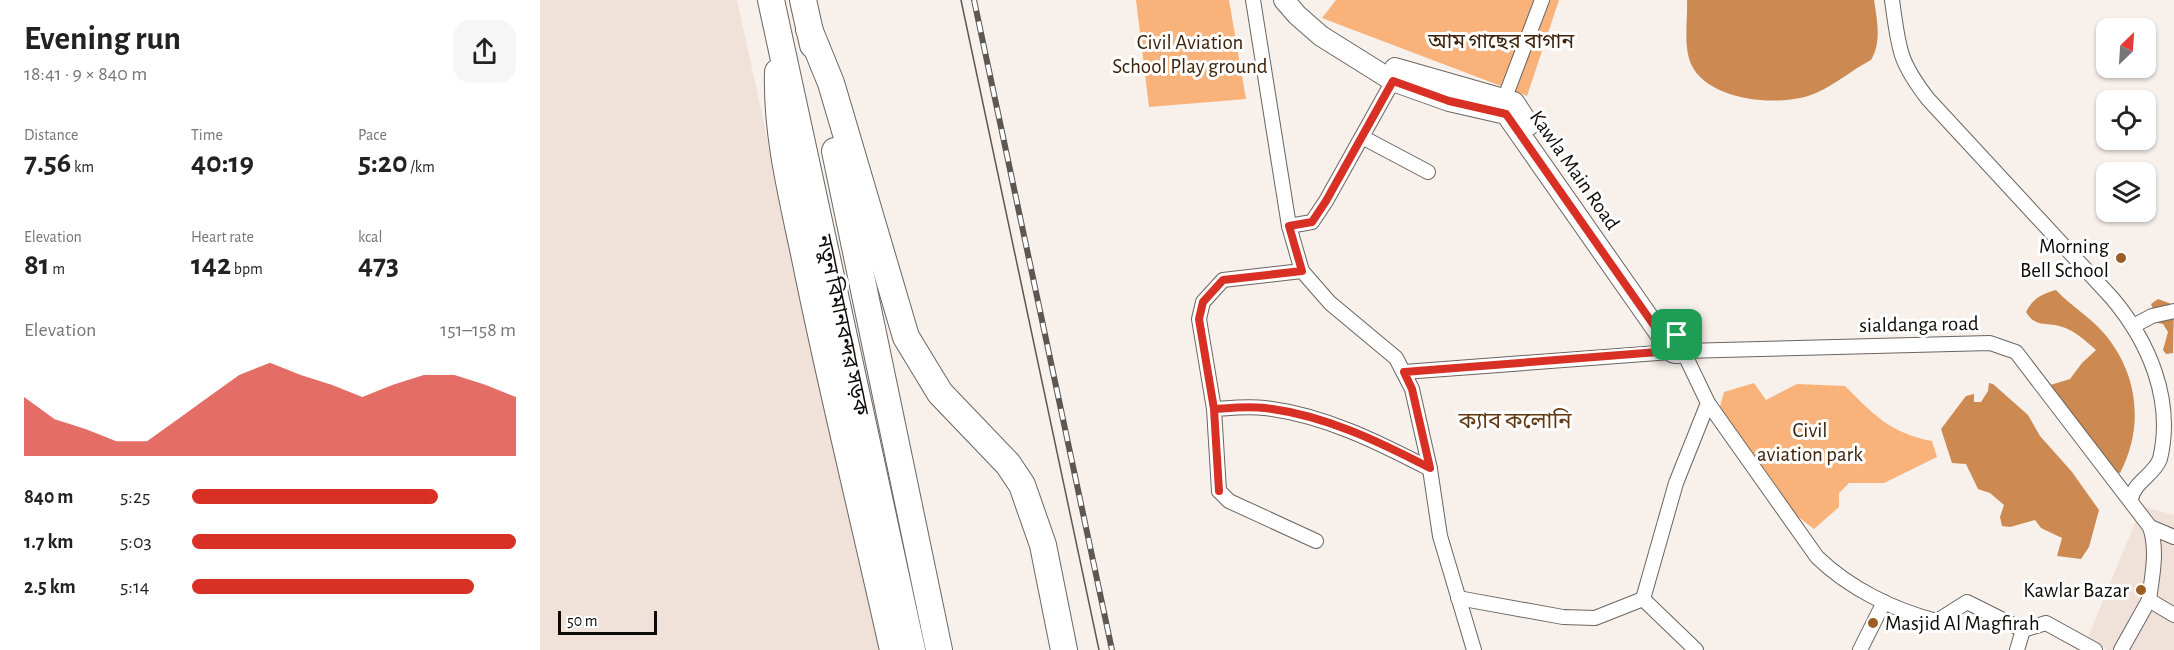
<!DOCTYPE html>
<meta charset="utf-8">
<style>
:root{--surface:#fff;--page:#f6f6f6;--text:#222;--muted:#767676;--accent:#d93025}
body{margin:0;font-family:"Alegreya Sans","Noto Sans Bengali",sans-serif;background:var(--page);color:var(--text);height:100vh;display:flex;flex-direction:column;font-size:22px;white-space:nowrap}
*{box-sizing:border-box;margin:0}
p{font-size:20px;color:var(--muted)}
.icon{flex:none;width:33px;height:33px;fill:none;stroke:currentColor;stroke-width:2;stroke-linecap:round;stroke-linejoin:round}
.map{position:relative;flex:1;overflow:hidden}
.drawer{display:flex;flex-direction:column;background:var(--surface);width:540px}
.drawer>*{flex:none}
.needle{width:39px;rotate:25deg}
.fabs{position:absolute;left:1556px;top:18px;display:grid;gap:12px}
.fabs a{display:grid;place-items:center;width:60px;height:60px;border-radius:12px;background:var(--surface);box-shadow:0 2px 4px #0004;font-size:30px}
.scale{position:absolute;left:18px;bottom:15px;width:99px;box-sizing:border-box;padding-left:6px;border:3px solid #0d0b0a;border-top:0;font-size:16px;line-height:21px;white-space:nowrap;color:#0d0b0a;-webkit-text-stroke:4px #fff;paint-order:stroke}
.pin{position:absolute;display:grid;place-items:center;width:51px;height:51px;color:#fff;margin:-26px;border-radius:12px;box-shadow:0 3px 9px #0006}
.round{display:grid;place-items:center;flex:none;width:63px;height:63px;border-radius:18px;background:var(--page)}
.summary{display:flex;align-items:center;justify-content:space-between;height:102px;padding:0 24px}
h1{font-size:33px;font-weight:700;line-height:45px}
.metrics{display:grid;grid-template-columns:repeat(3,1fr);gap:9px;height:102px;padding:6px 24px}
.metrics div{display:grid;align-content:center}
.metrics b{font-size:30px;font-weight:700}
.metrics small{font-size:16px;font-weight:400}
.metrics p{font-size:16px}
.chart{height:168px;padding:12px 24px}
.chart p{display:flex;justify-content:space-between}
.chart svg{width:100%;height:108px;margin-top:6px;fill:var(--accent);opacity:.7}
ul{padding:0 24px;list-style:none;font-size:20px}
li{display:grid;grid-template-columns:96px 72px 1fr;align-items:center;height:45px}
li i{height:15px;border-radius:8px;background:var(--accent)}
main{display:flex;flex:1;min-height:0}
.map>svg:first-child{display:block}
.built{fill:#f0e2d8}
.green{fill:#f8b27a}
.water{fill:#cc8951}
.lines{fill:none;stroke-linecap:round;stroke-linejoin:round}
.street-casing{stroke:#6b6561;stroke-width:16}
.secondary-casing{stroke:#6b6561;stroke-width:22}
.highway-casing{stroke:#6b6561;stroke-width:28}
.street{stroke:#fff;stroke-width:14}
.secondary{stroke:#fff;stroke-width:20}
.highway{stroke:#fff;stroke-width:26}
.tram{stroke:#5b5755;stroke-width:1.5}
.rail-casing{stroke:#5b5755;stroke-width:6}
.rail{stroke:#fff;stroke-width:4;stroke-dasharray:11;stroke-linecap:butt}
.route-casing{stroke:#fff;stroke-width:12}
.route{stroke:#d93025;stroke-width:8}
.poi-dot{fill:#9c5d24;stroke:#fff;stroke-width:2}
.labels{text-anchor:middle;stroke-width:6;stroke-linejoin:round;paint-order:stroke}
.park-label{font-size:21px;fill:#3e2209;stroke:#fff}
.street-label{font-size:21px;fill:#0d0b0a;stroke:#fff}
.poi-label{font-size:21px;fill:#0d0b0a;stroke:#fff;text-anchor:end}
.neighbourhood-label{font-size:22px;fill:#633810;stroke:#fff}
</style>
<main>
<section class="drawer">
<div class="summary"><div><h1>Evening run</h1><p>18:41 · 9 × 840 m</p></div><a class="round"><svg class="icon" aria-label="share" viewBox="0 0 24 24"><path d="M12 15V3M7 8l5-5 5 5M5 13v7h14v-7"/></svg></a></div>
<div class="metrics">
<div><p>Distance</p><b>7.56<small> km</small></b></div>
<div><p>Time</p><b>40:19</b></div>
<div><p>Pace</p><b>5:20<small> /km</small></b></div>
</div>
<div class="metrics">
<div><p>Elevation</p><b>81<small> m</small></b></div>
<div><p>Heart rate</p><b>142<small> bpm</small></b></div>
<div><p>kcal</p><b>473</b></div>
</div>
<div class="chart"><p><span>Elevation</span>151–158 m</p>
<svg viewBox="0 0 160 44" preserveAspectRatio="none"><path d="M0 44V20L10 29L20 33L30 38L40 38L50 29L60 20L70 11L80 6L90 11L100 15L110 20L120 15L130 11L140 11L150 15L160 20V44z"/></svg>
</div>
<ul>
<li><b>840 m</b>5:25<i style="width:76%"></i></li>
<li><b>1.7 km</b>5:03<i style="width:100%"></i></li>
<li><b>2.5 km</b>5:14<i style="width:87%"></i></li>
</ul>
</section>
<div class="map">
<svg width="1634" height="650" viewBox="0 0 1634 650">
<rect width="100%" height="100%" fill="#f7f0eb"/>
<!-- built -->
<g class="built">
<polygon points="0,0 197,0 339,650 0,650"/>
<polygon points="1602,506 1634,515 1634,650 1567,650 1548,637"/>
</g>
<!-- green -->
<g class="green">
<polygon points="596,0 689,0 706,99 609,107"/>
<polygon points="796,0 1019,0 987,96 782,18"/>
<path d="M1214 383 1226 400 1257 384 1305 386C1334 415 1350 433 1392 441L1397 457 1344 483H1309L1299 493V507L1274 529 1248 509 1179 410 1184 392Z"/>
</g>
<!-- water -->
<g class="water">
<path d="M1147 0H1334C1337 20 1342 42 1331 60 1312 70 1296 84 1276 93 1243 108 1168 102 1151 64 1143 45 1148 20 1147 0Z"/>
<path d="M1516 290C1530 305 1547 315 1561 330 1598 370 1605 426 1580 473L1565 468 1507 386 1530 379 1542 363 1556 350C1546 341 1533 329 1519 326 1504 322 1496 328 1486 312 1493 298 1502 294 1516 290Z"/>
<polygon points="1618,299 1634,305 1633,353 1626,354 1623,350 1628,332 1623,324 1618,323 1611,304"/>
<polygon points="1449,383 1453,384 1488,415 1500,436 1532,472 1559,510 1549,547 1541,559 1517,556 1522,538 1501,528 1495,520 1470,527 1462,526 1460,517 1464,505 1450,493 1438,489 1426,464 1412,463 1401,429 1426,396 1434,394 1434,402 1441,402 1448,391"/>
</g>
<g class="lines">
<!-- street casing -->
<g class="street-casing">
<g id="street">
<polyline points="713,0 749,226 762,271 790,303 856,358 872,389 890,469 900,536 934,650"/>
<path d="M1352 0C1359 49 1358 60 1388 99L1572 298C1609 342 1634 400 1620 459 1614 475 1594 482 1591 499"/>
<polyline points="964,100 1002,0"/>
<polyline points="822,137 888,172"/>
<polyline points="749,226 772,222 786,201 853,81"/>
<path d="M762 271 683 280 663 302 659 319 674 409 679 491 674 409C690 408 708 406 725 408 784 415 838 442 890 469"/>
<polyline points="1595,325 1612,316 1634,311"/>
<polyline points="864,372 1131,352"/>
<path d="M1168 403 1277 557C1309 588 1353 610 1397 621L1427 602 1483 630 1477 650"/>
<polyline points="679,491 689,501 776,541"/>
<path d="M1610 527C1618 551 1612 576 1609 600L1634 615"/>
<polyline points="918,598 1023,617 1055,618 1103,599"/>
<polyline points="1483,630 1506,623 1555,650"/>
<polyline points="1156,650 1103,599 1136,483 1168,403 1143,351 1450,343 1476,352 1610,527 1634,537"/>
<polyline points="1320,650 1344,602"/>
<polyline points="1581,650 1609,600"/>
</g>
</g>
<!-- secondary casing -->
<g class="secondary-casing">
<g id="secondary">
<polyline points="744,0 757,15 781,36 853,81 909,101 966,114 1127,344"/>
<polyline points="855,68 974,102 989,125"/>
<circle cx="1137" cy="344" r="9"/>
</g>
</g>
<!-- highway casing -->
<g class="highway-casing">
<g id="highway">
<polyline points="231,0 372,650"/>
<polyline points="263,0 273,45"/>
<polyline points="269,29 291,83 366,337 400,393 468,464 482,485 503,545 524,650"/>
<path d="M238 72C236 140 255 207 268 273 294 399 325 524 353 650"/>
<polyline points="295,151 399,650"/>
</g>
</g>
<!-- street -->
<use href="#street" class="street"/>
<!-- secondary -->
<use href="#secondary" class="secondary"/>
<!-- highway -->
<use href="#highway" class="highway"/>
<!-- tram -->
<polyline class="tram" points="421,0 559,650"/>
<!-- rail casing -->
<g class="rail-casing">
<polyline id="rail" points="434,0 572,650"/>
</g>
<!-- rail -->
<use href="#rail" class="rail"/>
</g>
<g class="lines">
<!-- route casing -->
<g class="route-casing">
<path id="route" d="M853 81 909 101 966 114 1127 344 1131 337 1140 335 1146 342 1145 349 1138 354 1131 351 864 372 872 389 890 468C838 441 784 415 725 408 708 406 690 408 674 409L679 491 674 409 659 319 663 302 683 280 762 271 749 226 772 222 786 201Z"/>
</g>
<!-- route -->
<use href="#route" class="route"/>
</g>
<!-- markers -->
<g class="poi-dot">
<circle cx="1581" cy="258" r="6"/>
<circle cx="1601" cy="590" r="6"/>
<circle cx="1333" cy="623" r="6"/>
</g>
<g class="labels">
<!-- park labels -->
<g class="park-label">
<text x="961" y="48">আম গাছের বাগান</text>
<text x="650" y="49">Civil Aviation<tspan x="650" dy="24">School Play ground</tspan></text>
<text x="1270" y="437">Civil<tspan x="1270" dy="24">aviation park</tspan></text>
</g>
<!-- street labels -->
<g class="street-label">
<text transform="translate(1035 170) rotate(55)" y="7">Kawla Main Road</text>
<text transform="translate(1379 324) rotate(-1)" y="7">sialdanga road</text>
<text transform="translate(303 325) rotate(78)" y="7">নতুন বিমানবন্দর সড়ক</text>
</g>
<!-- poi labels -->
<g class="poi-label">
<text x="1569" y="253">Morning<tspan x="1569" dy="24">Bell School</tspan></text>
<text x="1589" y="597">Kawlar Bazar</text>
<text x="1345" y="630" text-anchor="start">Masjid Al Magfirah</text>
</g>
<!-- neighbourhood labels -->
<g class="neighbourhood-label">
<text x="975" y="428">ক্যাব কলোনি</text>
</g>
</g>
</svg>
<div class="fabs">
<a><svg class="needle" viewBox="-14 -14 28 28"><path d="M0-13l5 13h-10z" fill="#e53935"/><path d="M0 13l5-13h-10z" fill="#767676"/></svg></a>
<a><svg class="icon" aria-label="locate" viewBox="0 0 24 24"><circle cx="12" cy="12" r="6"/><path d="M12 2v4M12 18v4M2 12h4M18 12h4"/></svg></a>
<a><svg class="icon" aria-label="layers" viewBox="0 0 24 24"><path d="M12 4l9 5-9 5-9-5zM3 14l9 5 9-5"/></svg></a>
</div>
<div class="scale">50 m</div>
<div class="pin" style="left:1137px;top:335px;background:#1e9e55"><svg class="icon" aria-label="arrive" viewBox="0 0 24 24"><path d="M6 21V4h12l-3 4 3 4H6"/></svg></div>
</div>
</main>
